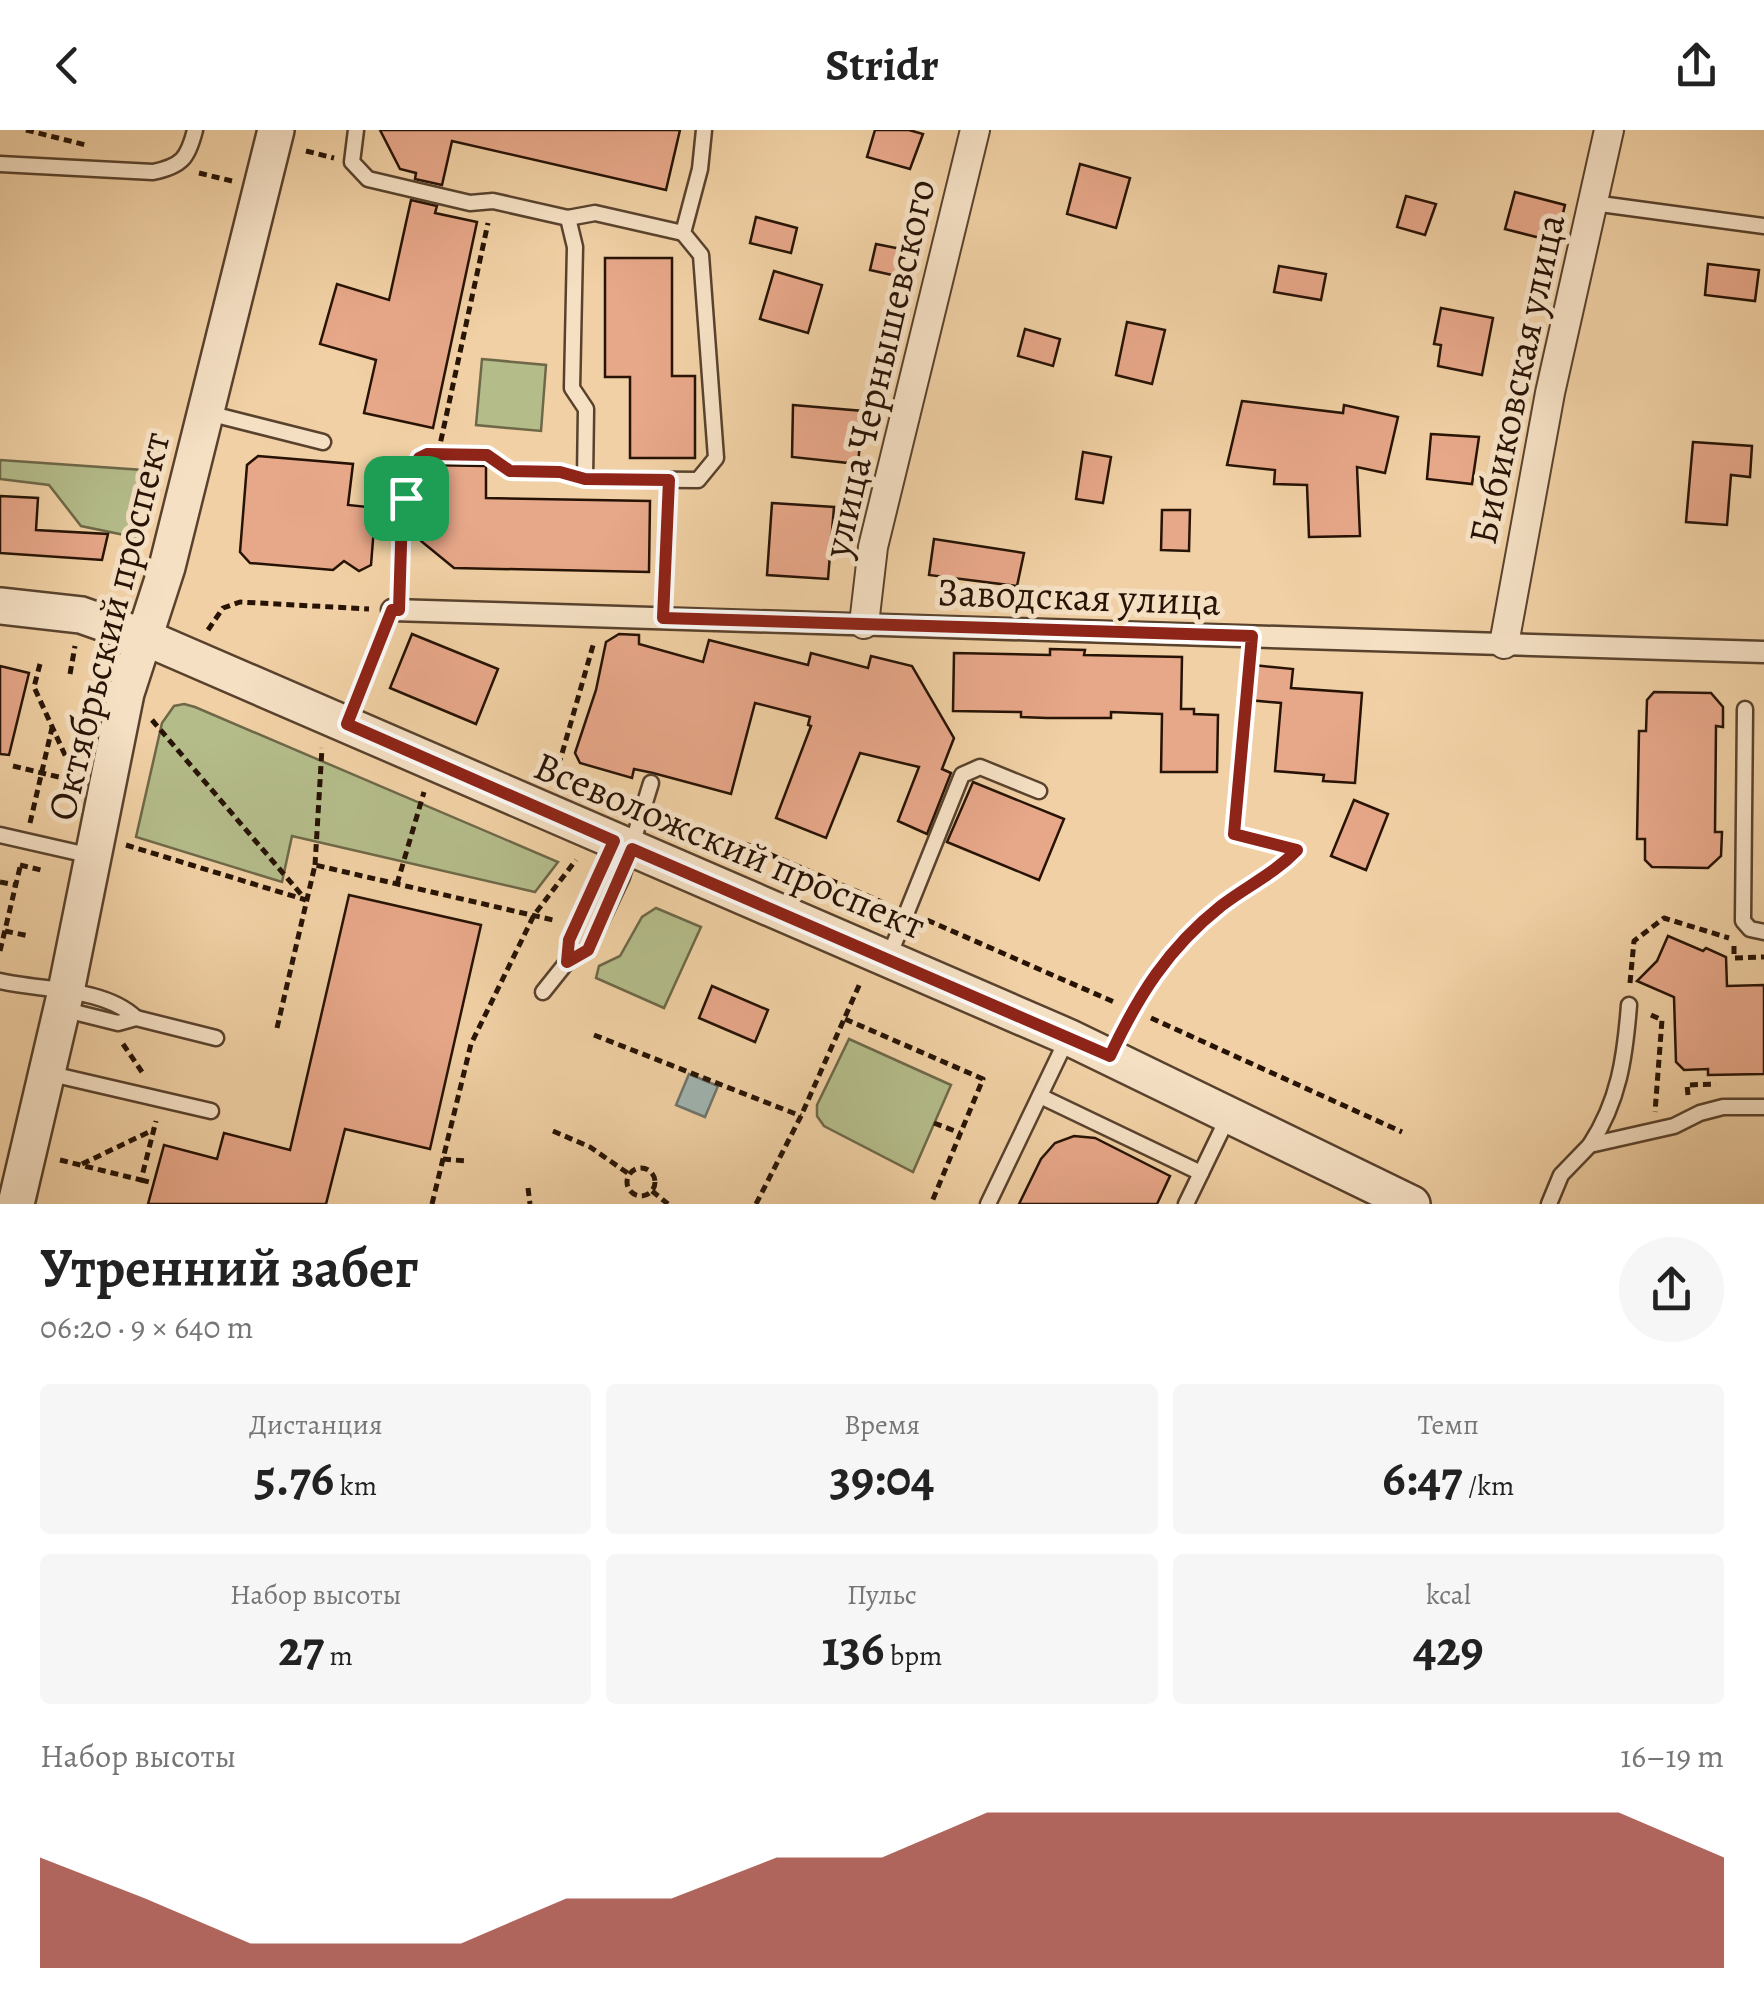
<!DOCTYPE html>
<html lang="ru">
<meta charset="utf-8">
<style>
:root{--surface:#fff;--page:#f6f6f6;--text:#222;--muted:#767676;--accent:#8f2418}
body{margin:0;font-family:Alegreya,serif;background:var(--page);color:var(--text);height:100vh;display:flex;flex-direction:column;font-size:38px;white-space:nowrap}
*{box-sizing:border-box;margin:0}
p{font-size:32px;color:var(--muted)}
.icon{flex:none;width:55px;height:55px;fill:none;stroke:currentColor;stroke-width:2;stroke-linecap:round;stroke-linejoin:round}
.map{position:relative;height:1074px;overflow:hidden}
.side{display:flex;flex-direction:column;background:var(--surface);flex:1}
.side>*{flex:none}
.pin{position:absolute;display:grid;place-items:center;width:85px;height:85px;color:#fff;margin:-42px;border-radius:20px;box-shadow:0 5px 15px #0006}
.round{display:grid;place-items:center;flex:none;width:105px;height:105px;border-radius:52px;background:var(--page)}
.head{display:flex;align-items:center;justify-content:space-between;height:170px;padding:0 40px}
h1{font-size:55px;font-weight:600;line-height:75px}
.figures{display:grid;grid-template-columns:repeat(3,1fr);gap:15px;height:170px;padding:10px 40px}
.figures div{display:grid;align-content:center;border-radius:10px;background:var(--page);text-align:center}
.figures b{font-size:50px;font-weight:600}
.figures small{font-size:28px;font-weight:400}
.figures p{font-size:28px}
.chart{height:280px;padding:20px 40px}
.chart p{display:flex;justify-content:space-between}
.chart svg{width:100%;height:180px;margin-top:10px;fill:var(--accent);opacity:.7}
header{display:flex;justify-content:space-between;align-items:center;height:130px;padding:0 40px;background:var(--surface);font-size:45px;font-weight:600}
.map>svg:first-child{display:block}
.green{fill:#b4bc8a;stroke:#6e6848;stroke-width:2.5}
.water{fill:#9fb4b1;stroke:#6f746c;stroke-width:2.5}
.building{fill:#e7a789;stroke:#271305;stroke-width:2.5}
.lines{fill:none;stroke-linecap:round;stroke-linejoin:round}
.service-casing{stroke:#59422d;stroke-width:19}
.pedestrian-casing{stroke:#59422d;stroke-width:25}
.minor-casing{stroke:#59422d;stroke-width:32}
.tertiary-casing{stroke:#59422d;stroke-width:40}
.path{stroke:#271305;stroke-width:5;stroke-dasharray:8 5;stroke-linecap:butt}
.service{stroke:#f5e0c4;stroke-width:14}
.pedestrian{stroke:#f5e0c4;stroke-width:20}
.minor{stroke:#f5e0c4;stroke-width:28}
.tertiary{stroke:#f5e0c4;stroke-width:35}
.route-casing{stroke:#fff;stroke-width:20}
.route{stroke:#8f2418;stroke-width:12}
.labels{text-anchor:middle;stroke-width:10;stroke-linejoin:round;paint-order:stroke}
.street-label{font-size:40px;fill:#271305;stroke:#f5e0c4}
</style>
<header><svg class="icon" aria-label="back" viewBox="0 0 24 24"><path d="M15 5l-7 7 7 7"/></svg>Stridr<svg class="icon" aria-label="share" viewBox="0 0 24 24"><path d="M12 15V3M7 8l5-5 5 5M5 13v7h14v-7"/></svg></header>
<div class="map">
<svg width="1764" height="1074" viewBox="0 0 1764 1074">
<rect width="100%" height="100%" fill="#f0d0a4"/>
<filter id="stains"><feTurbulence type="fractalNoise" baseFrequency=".002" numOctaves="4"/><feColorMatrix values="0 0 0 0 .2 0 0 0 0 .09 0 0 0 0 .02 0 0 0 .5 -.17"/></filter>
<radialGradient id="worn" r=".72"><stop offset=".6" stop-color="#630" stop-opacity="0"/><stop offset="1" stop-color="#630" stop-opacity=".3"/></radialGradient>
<!-- green -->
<g class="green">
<polygon points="482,229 546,235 541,301 476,295"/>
<polygon points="0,330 157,341 139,408 81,396 49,355 0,349"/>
<polygon points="184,574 195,577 558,732 535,762 292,706 282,752 136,707 162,593 174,576"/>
<polygon points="656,778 701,797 664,878 596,848 599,836 620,826 642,787"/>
<polygon points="849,909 951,955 913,1042 824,996 817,986 817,975"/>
</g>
<!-- water -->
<polygon class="water" points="689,944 718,956 705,987 676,975"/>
<!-- building -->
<g class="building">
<polygon points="380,0 680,0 666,60 452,11 442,55 415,49 416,43 400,39"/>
<polygon points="875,0 909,0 923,4 910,39 867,27"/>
<polygon points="1080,34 1130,48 1116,98 1067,84"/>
<polygon points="1515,62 1565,75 1556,112 1505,99"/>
<polygon points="1406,66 1436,74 1425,105 1397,97"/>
<polygon points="411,70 437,76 435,83 477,92 433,298 364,283 376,230 320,214 337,154 389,170"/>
<polygon points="756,87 797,98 791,123 750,113"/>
<polygon points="876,114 916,122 910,149 870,140"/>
<polygon points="605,128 672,128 672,246 695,246 695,328 630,328 630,247 605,247"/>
<polygon points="1708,134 1759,140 1755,171 1705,165"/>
<polygon points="1279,136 1326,144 1321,170 1274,162"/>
<polygon points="774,141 822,155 808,203 760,189"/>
<polygon points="1441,178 1493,188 1482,245 1438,236 1441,215 1434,214"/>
<polygon points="1127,192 1165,200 1152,254 1116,245"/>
<polygon points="1025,199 1060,209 1053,236 1018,226"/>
<polygon points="1242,271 1343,283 1344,275 1398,287 1385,343 1357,337 1360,406 1309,407 1307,355 1274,354 1275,340 1227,335"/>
<polygon points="793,275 863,281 858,334 792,327"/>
<polygon points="1431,304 1479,307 1472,354 1427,349"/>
<polygon points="1693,312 1752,316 1750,347 1731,345 1727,395 1686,392"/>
<polygon points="1083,322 1111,327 1103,373 1076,369"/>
<polygon points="258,326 353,334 348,375 368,377 367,385 375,385 371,435 359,441 344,431 333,440 250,433 240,422 247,335"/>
<polygon points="423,335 486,336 486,368 650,371 649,442 454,438 421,411"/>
<polygon points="0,366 38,368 36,400 108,404 102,430 0,423"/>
<polygon points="772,373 834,377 828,449 767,445"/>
<polygon points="1162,380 1190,380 1189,421 1161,420"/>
<polygon points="934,409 1024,423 1017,456 929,445"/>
<polygon points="412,504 498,539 476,594 390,558"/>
<polygon points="619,504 639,505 639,514 703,532 709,510 808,535 811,523 868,538 871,526 912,536 954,608 942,639 951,643 927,704 898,691 919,637 860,623 826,708 776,688 811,596 808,595 810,587 755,573 731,664 653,643 634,639 632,648 580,633 575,623 596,560 606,512"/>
<polygon points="1050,519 1085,520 1084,525 1182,527 1181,579 1194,579 1194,584 1218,585 1217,642 1161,642 1162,584 1111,582 1111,588 1047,588 1021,587 1021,582 953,581 954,523 1050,525"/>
<polygon points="1253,535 1293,539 1291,558 1362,563 1355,653 1323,651 1324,645 1275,641 1281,573 1249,570"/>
<polygon points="0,536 29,543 9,625 0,624"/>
<polygon points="1654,562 1711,563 1723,577 1723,597 1716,596 1715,702 1722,702 1721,726 1708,738 1652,737 1645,730 1645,709 1637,709 1639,601 1646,601 1647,570"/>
<polygon points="973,652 1064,689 1039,750 947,712"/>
<polygon points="1354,670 1388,684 1366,740 1331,726"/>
<polygon points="349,765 481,795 430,1019 345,999 326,1074 148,1074 164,1015 217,1029 224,1003 290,1020"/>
<polygon points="1668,806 1703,821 1706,818 1726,827 1727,856 1764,855 1764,944 1708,945 1708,939 1684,940 1676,932 1674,867 1637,851 1657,831"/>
<polygon points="712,856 768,880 755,912 699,888"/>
<polygon points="1074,1006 1095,1008 1170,1046 1157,1074 1019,1074 1041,1029 1055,1013"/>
</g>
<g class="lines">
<!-- service casing -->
<g class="service-casing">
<g id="service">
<polyline points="356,0 352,32 368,49 470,73 493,71 568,88 595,83 683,103"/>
<path d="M0 34 153 42C182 36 188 28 195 0"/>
<polyline points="1593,73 1764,96"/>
<polyline points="568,88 575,117 572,258 586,279 585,349"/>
<polyline points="208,283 323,312"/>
<polyline points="510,341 560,342 585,349 698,350 716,328 701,125 683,103 700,39 704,0"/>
<polyline points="1745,579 1743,791 1750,799 1764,802"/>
<polyline points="347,594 392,480"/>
<polyline points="0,705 92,726"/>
<polyline points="888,829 962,645 980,637 1039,661"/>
<polyline points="567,832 588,819 622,747 651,653"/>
<path d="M0 851C43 861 103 857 136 888"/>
<polyline points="543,862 567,832 569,810 614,711"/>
<polyline points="62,879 118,893 136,888 216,908"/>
<path d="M1110 926C1138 865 1168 818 1221 776 1247 756 1274 744 1297 720"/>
<polyline points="47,943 211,981"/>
<polyline points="1040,966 1201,1043 1229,985"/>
<path d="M1590 1015C1619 971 1625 927 1629 875"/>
<polyline points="988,1074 1068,907"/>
<polyline points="1186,1074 1201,1043"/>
<polyline points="1549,1074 1561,1045 1590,1015 1674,996 1700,983 1723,977 1764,977"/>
</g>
</g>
<!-- pedestrian casing -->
<g class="pedestrian-casing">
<polyline id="pedestrian" points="392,480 1764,522"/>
</g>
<!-- minor casing -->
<g class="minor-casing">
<g id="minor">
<polyline points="864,494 873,417 975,0"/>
<polyline points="1504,514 1550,263 1609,0"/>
</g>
</g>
<!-- tertiary casing -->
<g class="tertiary-casing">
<g id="tertiary">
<polyline points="0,476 81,485 144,507 1068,907 1412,1074"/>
<polyline points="16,1074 66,861 126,563 167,437 276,0"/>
</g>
</g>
<!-- path -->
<g class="path">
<polyline points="26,0 86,15"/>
<polyline points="306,21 334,28"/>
<polyline points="199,43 232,51"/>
<polyline points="438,324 488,93"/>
<polyline points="399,457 402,382 419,328 427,324 487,325 494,330"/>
<polyline points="664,467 669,368"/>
<polyline points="208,500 223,478 240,472 369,479"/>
<polyline points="1249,529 1234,704 1272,714"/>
<polyline points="40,534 34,557 70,636"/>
<polyline points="70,544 75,516"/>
<polyline points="152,590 306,770"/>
<polyline points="13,636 67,649"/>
<polyline points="555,648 594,512"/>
<polyline points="30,693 52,598"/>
<polyline points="707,713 743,713 889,775"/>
<polyline points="126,715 306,770"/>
<polyline points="20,735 45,741"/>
<polyline points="315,735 322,618"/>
<polyline points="0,752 16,755"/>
<polyline points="397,754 424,662"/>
<polyline points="927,790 1114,872"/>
<polyline points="5,801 29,806"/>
<polyline points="1734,816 1734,828 1764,827"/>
<polyline points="0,821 21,733"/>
<polyline points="1630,853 1634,811 1664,788 1729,808"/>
<polyline points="1651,885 1662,890 1655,982"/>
<polyline points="1151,888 1402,1002"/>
<polyline points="845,889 983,949 931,1074"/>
<polyline points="277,898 315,735 553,790"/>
<polyline points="594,905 801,986"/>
<polyline points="123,914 142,942"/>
<polyline points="1688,965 1687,955 1716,954"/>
<polyline points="934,993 960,1003"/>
<polyline points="553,1001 590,1017 629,1044"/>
<polyline points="443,1029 466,1031"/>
<polyline points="60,1030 141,1050 156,991"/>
<polyline points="82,1034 153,1000"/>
<circle cx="641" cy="1052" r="14"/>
<polyline points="141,1050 153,1053"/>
<polyline points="528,1058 530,1074"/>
<polyline points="652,1061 668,1074"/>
<polyline points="432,1074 471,914 534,785 576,730"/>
<polyline points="756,1074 801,986 861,851"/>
</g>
<!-- service -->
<use href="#service" class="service"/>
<!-- pedestrian -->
<use href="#pedestrian" class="pedestrian"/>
<!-- minor -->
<use href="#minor" class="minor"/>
<!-- tertiary -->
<use href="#tertiary" class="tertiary"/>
</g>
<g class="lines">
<!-- route casing -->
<g class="route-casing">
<path id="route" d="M427 324 487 325 510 341 560 342 585 349 669 350 663 488 1252 506 1234 704 1297 720C1274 744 1247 756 1221 776 1168 818 1138 866 1110 926L632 719 588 820 567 832 569 810 614 711 347 594 392 480H399L402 382 419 328Z"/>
</g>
<!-- route -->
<use href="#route" class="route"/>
</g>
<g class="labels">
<!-- street labels -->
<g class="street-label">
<text transform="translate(878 238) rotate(-77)" y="14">улица Чернышевского</text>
<text transform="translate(1516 249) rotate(-78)" y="14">Бибиковская улица</text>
<text transform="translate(1079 466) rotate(2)" y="14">Заводская улица</text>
<text transform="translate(108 496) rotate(-76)" y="14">Октябрьский проспект</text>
<text transform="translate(730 715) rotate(23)" y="14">Всеволожский проспект</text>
</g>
</g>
<rect width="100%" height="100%" filter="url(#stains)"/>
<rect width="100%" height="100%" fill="url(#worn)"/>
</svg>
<div class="pin" style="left:406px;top:368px;background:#1e9e55"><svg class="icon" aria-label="arrive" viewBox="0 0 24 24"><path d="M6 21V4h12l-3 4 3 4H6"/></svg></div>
</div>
<section class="side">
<div class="head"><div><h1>Утренний забег</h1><p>06:20 · 9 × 640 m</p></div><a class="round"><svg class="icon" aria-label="share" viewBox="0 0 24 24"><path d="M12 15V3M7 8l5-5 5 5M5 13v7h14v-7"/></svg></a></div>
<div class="figures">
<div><p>Дистанция</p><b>5.76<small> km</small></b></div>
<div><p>Время</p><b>39:04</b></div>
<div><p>Темп</p><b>6:47<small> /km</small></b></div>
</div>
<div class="figures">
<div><p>Набор высоты</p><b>27<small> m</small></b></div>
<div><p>Пульс</p><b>136<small> bpm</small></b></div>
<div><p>kcal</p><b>429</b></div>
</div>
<div class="chart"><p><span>Набор высоты</span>16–19 m</p>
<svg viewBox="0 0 160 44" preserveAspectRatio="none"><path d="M0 44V17L10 27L20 38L30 38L40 38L50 27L60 27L70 17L80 17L90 6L100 6L110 6L120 6L130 6L140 6L150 6L160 17V44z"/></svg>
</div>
</section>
